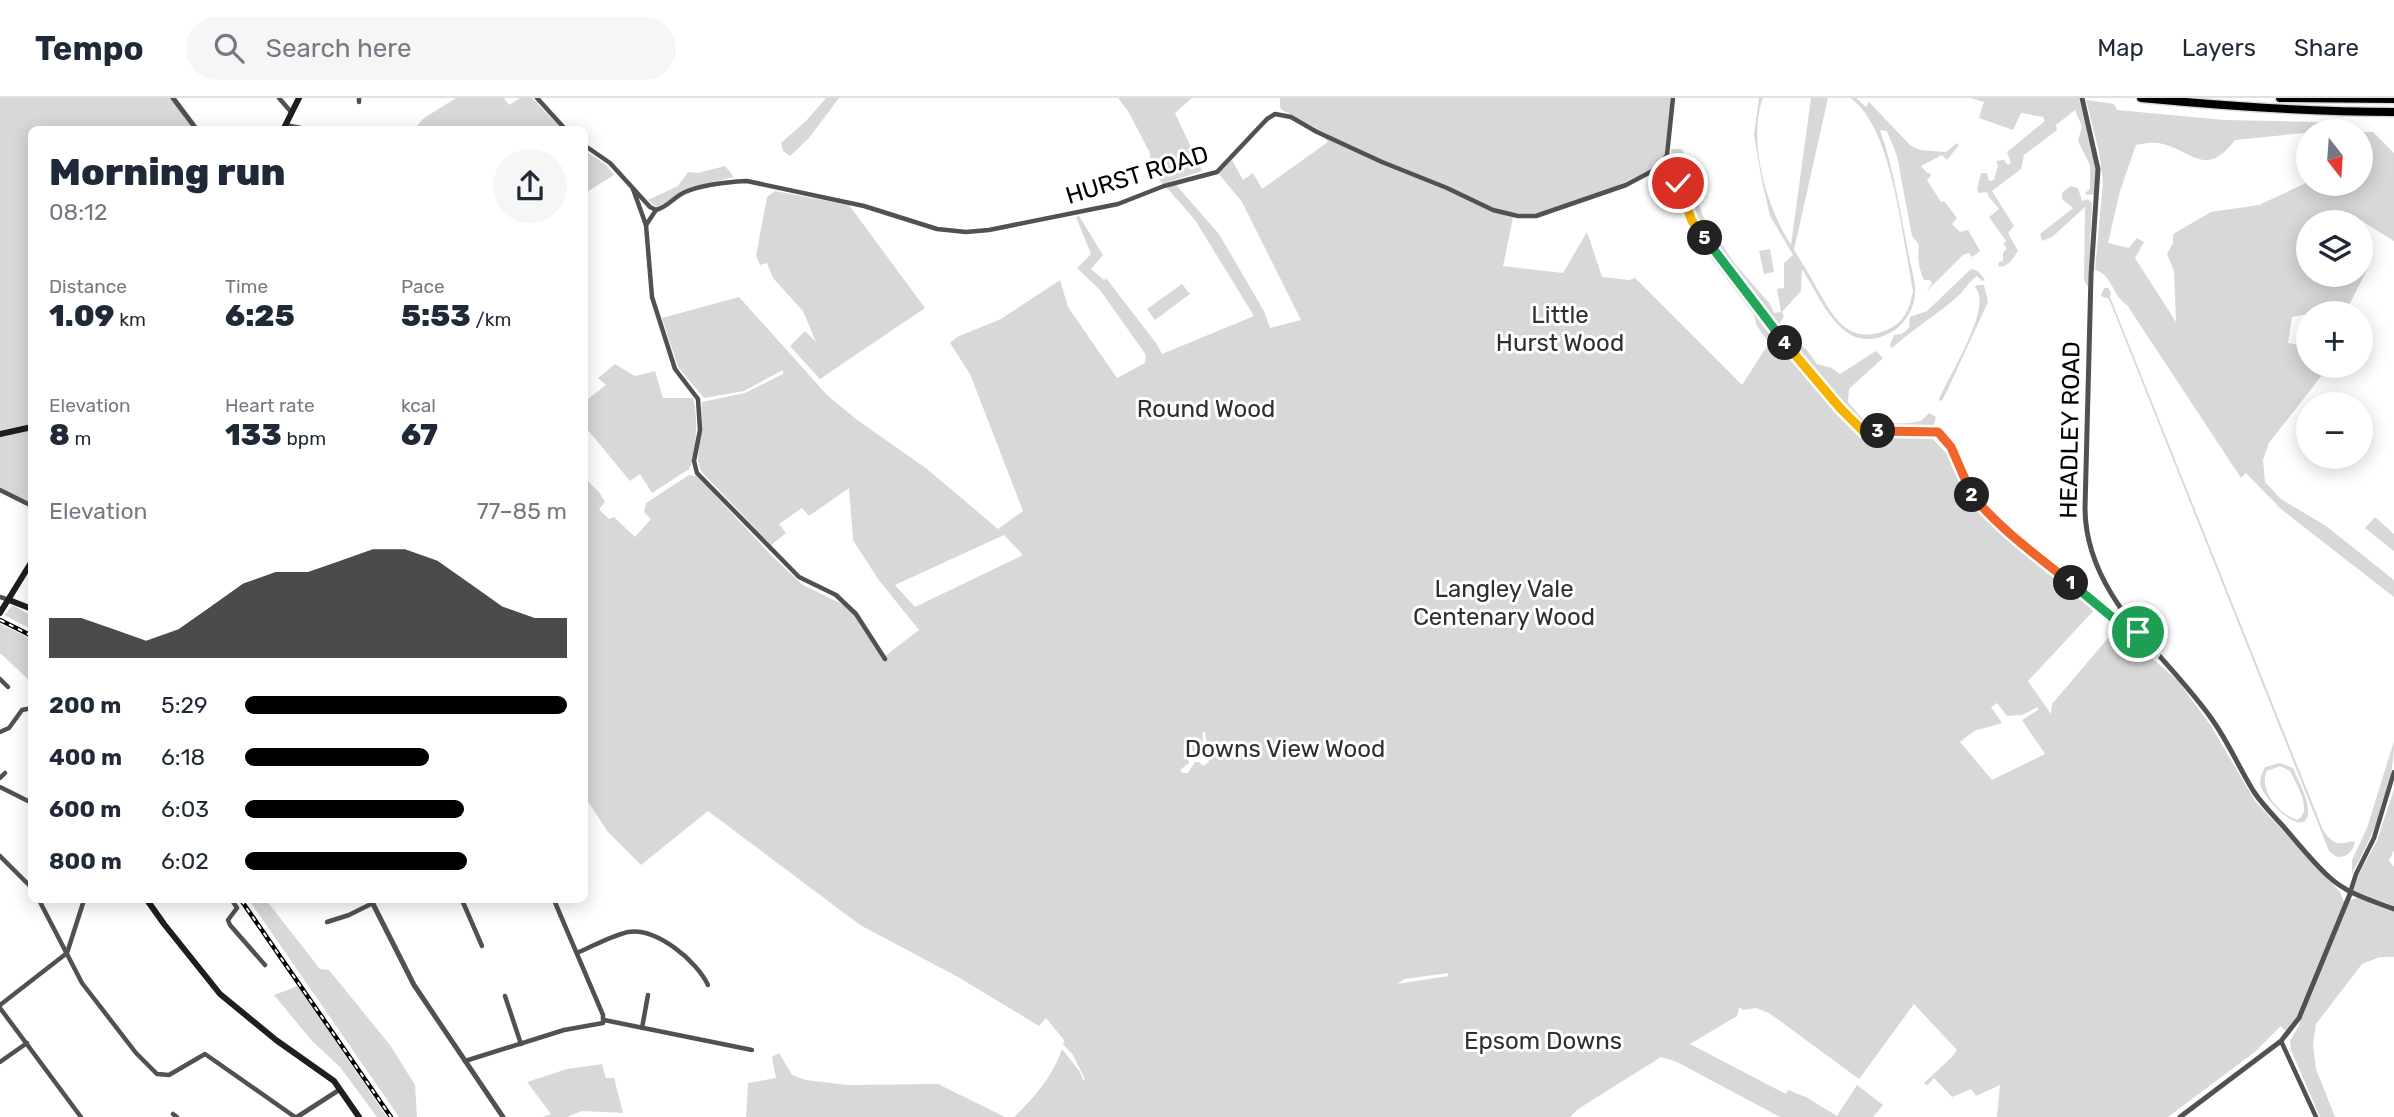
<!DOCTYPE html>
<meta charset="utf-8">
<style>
:root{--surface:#fff;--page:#f6f6f7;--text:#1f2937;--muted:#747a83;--line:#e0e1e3;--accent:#000}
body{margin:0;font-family:Rubik,sans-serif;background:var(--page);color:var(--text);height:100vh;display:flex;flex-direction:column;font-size:26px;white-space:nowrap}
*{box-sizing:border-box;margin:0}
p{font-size:23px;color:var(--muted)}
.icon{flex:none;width:38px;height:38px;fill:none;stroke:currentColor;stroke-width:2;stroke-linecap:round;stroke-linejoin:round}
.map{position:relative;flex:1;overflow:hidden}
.drawer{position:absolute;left:28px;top:28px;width:560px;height:777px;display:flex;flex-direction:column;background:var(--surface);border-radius:10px;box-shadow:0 4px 18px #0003}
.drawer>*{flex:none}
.needle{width:46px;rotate:163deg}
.tools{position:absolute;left:2296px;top:21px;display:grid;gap:14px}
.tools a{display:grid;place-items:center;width:77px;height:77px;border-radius:50%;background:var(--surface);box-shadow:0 4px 18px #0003;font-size:35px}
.pin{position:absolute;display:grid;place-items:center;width:60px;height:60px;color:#fff;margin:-30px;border:4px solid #fff;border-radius:50%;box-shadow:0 2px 7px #0007}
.km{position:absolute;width:35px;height:35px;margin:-18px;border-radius:50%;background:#222;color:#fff;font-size:19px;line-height:35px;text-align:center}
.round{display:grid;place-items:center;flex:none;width:74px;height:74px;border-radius:37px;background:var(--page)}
.overview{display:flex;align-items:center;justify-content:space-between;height:119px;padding:0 21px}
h1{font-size:38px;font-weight:800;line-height:52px}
.metrics{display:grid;grid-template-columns:repeat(3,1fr);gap:10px;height:119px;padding:7px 21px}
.metrics div{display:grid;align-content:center}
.metrics b{font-size:30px;font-weight:800}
.metrics small{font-size:19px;font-weight:400}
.metrics p{font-size:19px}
.chart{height:196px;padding:14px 21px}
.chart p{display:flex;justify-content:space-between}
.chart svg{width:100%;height:126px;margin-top:7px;fill:var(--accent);opacity:.7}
ul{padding:0 21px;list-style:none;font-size:23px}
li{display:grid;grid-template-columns:112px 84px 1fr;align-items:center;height:52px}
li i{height:18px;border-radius:9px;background:var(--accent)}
header{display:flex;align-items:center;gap:42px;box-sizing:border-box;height:98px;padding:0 35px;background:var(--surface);border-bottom:2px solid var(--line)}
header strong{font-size:33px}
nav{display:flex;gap:38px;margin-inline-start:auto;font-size:24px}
.search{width:490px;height:63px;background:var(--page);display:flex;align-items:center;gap:18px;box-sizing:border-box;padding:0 24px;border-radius:38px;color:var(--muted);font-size:26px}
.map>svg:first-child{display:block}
.green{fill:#d8d8d8;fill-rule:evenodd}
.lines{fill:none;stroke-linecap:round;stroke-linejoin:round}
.motorway-casing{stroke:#dbdbdb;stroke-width:11}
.minor{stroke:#515151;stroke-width:4.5}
.tertiary{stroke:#515151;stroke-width:5}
.secondary{stroke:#1e1e1e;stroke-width:6}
.motorway{stroke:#000;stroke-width:8}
.rail-casing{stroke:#000;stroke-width:4.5}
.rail{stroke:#fff;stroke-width:2;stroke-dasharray:5;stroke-linecap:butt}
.split-1-casing{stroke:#fff;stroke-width:14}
.split-2-casing{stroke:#fff;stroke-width:14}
.split-3-casing{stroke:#fff;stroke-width:14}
.split-4-casing{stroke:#fff;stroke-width:14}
.split-5-casing{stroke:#fff;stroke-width:14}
.split-6-casing{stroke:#fff;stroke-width:14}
.split-1{stroke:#22a559;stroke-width:9}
.split-2{stroke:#f0652b;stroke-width:9}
.split-3{stroke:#f0652b;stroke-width:9}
.split-4{stroke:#f5b400;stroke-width:9}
.split-5{stroke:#22a559;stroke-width:9}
.split-6{stroke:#f5b400;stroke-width:9}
.labels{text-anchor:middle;stroke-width:6;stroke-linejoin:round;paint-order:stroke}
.street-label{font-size:24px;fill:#000;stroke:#fff}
.park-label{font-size:24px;fill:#2f2f2f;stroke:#fff}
</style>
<header>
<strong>Tempo</strong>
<div class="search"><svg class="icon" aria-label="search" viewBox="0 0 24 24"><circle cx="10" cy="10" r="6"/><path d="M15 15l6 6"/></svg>Search here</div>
<nav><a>Map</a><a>Layers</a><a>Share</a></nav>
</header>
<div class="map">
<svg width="2394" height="1019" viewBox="0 0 2394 1019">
<rect width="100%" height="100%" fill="#fff"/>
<!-- green -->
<g class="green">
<polygon points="0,0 170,0 193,31 32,32 31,408 0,392"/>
<polygon points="456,0 504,0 509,7 520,0 532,0 562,31 414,31 424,20"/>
<polygon points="826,0 839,0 809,40 790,58 783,53 781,45 806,23"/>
<polygon points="1118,0 1192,0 1175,15 1202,73 1162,86 1151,66 1150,55 1128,13"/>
<path d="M1280 0H1671C1669 17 1670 51 1661 64 1651 77 1561 111 1541 115 1533 116 1523 116 1514 115L1503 168 1563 175 1587 134 1602 179 1629 182 1635 180 1742 287 1769 245 1757 228 1754 217 1697 142 1685 117 1789 253 1796 243 1806 251 1817 266 1832 270 1840 276 1876 253 1883 260 1849 291 1848 304 1866 325 1875 326 1909 325 1921 323 1929 315 1936 319 1931 339 1948 357 1968 396 1982 417 2098 508 2028 583 2051 616 2052 606 2109 539H2128L2178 583 2211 628 2255 703 2340 794 2344 804 2296 920 2285 933 2281 928 2256 953 2168 1019H1997L2000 987 1976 998 1971 991 1952 999 1934 980 1927 988 1924 985 1951 960 1957 952 1914 906 1859 981 1769 915 1756 910 1743 912 1739 909 1737 918 1690 946 1786 996 1788 992 1806 999 1837 1018 1857 987 1883 1007 1873 1019H1780L1677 964 1661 959 1578 1011 1570 1019H1014C1034 1000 1053 978 1062 951L1080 974 1083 982 1085 981 1073 957 1063 946 1064 942 1046 920 1039 928 958 879 860 827 708 713 641 767 608 734 585 699 584 379 599 394 605 404 599 411 609 421 614 419 635 439 651 421 644 414 646 405 689 377 697 378 716 393 714 396 770 456 803 487 840 505 856 516 885 558 919 532 878 481 853 442 849 390 809 418 802 410 779 426 786 435 771 447 701 373 698 363 702 304 745 295 783 276V272L744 293 704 300 678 269 662 220 739 199 827 297 856 321 927 371 998 431 1023 413 970 276 950 245 957 239 1001 221 1060 182 1068 209 1117 280 1145 265 1146 257 1100 192 1077 170 1091 156 1076 119 1079 118 1103 157 1091 171 1104 182 1106 180 1156 245 1162 256 1254 218 1195 122 1167 90 1176 87 1219 136 1264 213 1270 230 1301 222 1242 104 1218 75 1232 62 1243 82 1253 75 1262 91 1328 44 1316 30 1282 12 1280 9ZM1004 437 1023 457 915 509 895 487ZM1997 605 2007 618 2022 617 2038 609V612L2022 622 2045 656 1992 682 1960 644 1974 633 2002 625 1991 609ZM1205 634 1209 664 1203 668 1199 664H1195L1188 675H1182L1180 672 1189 665 1187 656 1192 652 1195 656C1200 650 1205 643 1202 635ZM1448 875V878L1397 886 1405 881Z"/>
<path d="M1759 0H1763C1747 43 1767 110 1791 147L1811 0H1828L1794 152C1801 163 1808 174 1814 185 1831 215 1846 249 1887 232 1904 225 1910 210 1913 193 1903 144 1893 28 1850 0H1856L1866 9 1869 4 1911 48 1920 52 1946 54 1957 45 1959 47 1947 62 1942 57 1921 68 1927 75H1930L1931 78 1927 82 1941 104 1944 103 1957 120 1952 126 1960 134 1968 132 1980 153 1972 159 1969 155 1963 157 1926 194 1932 186 1930 182H1924C1919 172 1917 159 1919 147L1912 138 1897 58 1887 33 1880 32C1894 71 1900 113 1908 153 1910 167 1916 182 1915 195 1915 209 1906 224 1895 232 1844 264 1823 204 1802 171L1801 193 1782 214 1784 218 1777 230C1745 187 1671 103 1671 51H1682L1689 69 1697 75 1699 107 1710 135 1717 139 1735 166 1770 206 1774 215 1781 214 1777 191 1784 190V165L1793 157 1770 118 1761 78 1754 36Z"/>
<path d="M1971 0H2079L2096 72 2095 96 2087 97 2085 95 2090 91V67L2078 43 2082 28 2075 12 2056 27 2057 32 2024 57 2021 71 1992 93 2014 128 2008 135 2018 153C2013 160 2008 171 1998 168L1999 164 2003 163V155L2007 150 2003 146 2006 143 1989 119 1999 111 1989 99 1987 94 1979 95 1977 92 1981 75H1987L1989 83 1994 82 1998 68 1996 63 2004 62 2008 67 2011 65 2007 54 2045 23 2043 19 2021 15 2013 32 1979 20 1984 4Z"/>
<path d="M2086 2 2114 6 2117 12 2225 22 2317 24 2324 33 2235 42C2205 82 2192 51 2158 45 2151 44 2142 46 2136 47L2120 93 2108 145 2129 150 2137 140 2144 144 2135 160 2176 224 2174 173 2167 156 2173 145V136L2211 114 2259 107 2308 84V86H2361V34H2373L2394 55V143L2360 122 2354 124H2308V177H2361V166L2368 170 2348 209 2292 219 2288 245 2308 248V268H2329L2269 345 2263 362 2265 384 2281 401 2326 428 2394 482V499L2281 411 2246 375 2241 380 2127 207C2112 198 2113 177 2095 172L2103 83 2099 54Z"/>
<polygon points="584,52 605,66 614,77 585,95"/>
<polygon points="725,68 734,79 692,89 657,109 648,102 678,88 688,74 698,75"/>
<polygon points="2070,88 2078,90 2082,103 2088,101 2092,105 2088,189 2084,182 2085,109 2052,139 2042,143 2040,136 2073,110 2062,101 2062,95"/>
<polygon points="775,93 849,107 925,210 820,281 790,248 805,233 816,244 803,213 773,180 767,165 760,167 756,158 767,99"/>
<polygon points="1770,151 1774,174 1764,176 1759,153"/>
<path d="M1971 171 1978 173 1985 182 1982 183 1977 178C1969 183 1965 192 1958 198 1937 217 1913 231 1892 250L1890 247 1894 237 1902 236 1909 230 1910 219 1927 213Z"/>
<polygon points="1182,186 1190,196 1155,222 1147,211"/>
<path d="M1976 187H1984L1988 204 1947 293 1942 303 1939 302C1948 278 1994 209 1975 189Z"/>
<path d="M2104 190H2108L2111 194 2110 199 2323 732C2330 743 2338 749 2351 743L2355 744C2353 754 2346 760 2337 759L2329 753 2109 201 2101 198Z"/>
<path d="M615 266 635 278 655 273 663 300H693C698 315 697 358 689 371L652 395 640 376 630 383 588 332 585 335V301H588L606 287 598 280Z"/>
<polygon points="2375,419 2394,436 2394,453 2365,430"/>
<polygon points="13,507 31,518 31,531 4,517"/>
<polygon points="0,526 31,541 31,584 0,555"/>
<path d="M2394 643C2394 690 2374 736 2352 776V762L2367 730Z"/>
<path d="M2280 665 2293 670C2298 682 2307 698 2308 711 2310 747 2262 702 2260 685 2260 679 2262 675 2265 669ZM2280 668 2290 673C2296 686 2314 713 2297 722 2279 716 2258 692 2267 673Z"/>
<polygon points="2394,691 2394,752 2389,763 2394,769 2394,808 2354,793 2355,783 2377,743"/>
<polygon points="2357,800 2394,813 2394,859 2380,859 2362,866 2316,926 2313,947 2316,971 2335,1019 2320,1019 2291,952 2290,943 2298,929 2350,802"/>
<polygon points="249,802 265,802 270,807 320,871 329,872 390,947 415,987 417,1019 399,1019"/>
<polygon points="298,888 387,1019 377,1019 340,969 312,943 274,897"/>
<polygon points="779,955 792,977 806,982 847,987 938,986 1005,1019 746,1019 748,985 776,980 772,959"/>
<polygon points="602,966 606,980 614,980 623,1015 582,1013 567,1019 543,1019 551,1016 527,984 567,971"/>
</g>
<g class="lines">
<!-- motorway casing -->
<g class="motorway-casing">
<g id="motorway">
<path d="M2141 0C2225 8 2309 14 2394 14"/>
<polyline points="2280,0 2394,1"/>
</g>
</g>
<!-- minor -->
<g class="minor">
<polyline points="279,0 292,15"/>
<polyline points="359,0 359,4"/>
<polyline points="537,0 566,32"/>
<polyline points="286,27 310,32"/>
<polyline points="584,47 610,65 650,109 656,112"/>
<polyline points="1667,58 1692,123 1791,253 1840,310 1863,333 1938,333 1951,349 1972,398 1993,421 2154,554"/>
<polyline points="633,91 646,127 652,199 675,271 698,301 700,332 694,363 697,375 799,479 836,497 856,516 885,561"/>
<path d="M656 112C668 109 674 99 685 94 704 86 727 84 747 83L864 108 937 131 966 134 989 132 1118 106 1164 88 1217 74 1267 21 1275 16 1291 19 1317 34 1382 64 1447 90 1493 112 1518 118H1536L1626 87 1658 70 1667 57 1673 0"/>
<polyline points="646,127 656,112"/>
<polyline points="0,392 32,408"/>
<polyline points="0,499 9,502"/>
<polyline points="0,581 8,589"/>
<polyline points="0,634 9,630 22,612 32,610"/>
<polyline points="0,680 5,675"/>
<polyline points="0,689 32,705"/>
<polyline points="0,758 32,790"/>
<polyline points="2350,795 2356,776 2374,740 2394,674"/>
<polyline points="39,802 82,885 136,955 157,976 169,977 205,956 295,1019"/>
<polyline points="232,802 237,810 228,822 230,827 265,867"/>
<polyline points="462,802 482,848"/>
<polyline points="327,824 349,817 373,805"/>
<path d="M577 855C593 848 611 838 628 834 656 829 697 863 708 887"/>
<polyline points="505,898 521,946"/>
<polyline points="0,907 67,855 84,802"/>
<polyline points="0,910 81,1019"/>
<polyline points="604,922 752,952"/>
<polyline points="642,930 648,897"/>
<polyline points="2281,943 2316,1019"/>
<polyline points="465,963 564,932 603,925 603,917 554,802"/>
<polyline points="0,964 27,945"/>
<polyline points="173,1016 177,1019"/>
</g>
<!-- tertiary -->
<g class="tertiary">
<polyline points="173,0 197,32"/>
<path d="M2082 0 2098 71 2091 177 2085 411C2086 499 2165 555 2211 620 2228 643 2239 670 2254 694 2262 706 2272 716 2282 727 2297 744 2311 762 2328 778 2347 796 2370 802 2394 811"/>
<polyline points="371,802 414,887 503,1019"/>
<polyline points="297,1019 339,992"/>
<polyline points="2180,1019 2281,943 2299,920 2350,796"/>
</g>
<!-- secondary -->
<g class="secondary">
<polyline points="283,32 299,0"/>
<polyline points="0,336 32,329"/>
<polyline points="9,502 32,511"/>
<polyline points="0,515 32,463"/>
<polyline points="147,802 164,826 220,896 276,942 334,983 359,1019"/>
</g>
<!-- motorway -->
<use href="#motorway" class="motorway"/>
<!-- rail casing -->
<g class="rail-casing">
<g id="rail">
<polyline points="0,522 32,538"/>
<polyline points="241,802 391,1019"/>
</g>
</g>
<!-- rail -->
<use href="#rail" class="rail"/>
</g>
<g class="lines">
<!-- split-1 casing -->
<g class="split-1-casing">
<polyline id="split-1" points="2071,485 2154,554 2138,534"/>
</g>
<!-- split-2 casing -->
<g class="split-2-casing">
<path id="split-2" d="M1972 397C2001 432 2036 457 2071 485"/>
</g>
<!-- split-3 casing -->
<g class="split-3-casing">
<polyline id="split-3" points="1878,333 1938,334 1951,349 1972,397"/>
</g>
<!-- split-4 casing -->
<g class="split-4-casing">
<polyline id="split-4" points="1785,245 1840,310 1863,333 1878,333"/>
</g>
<!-- split-5 casing -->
<g class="split-5-casing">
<polyline id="split-5" points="1705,140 1785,245"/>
</g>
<!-- split-6 casing -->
<g class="split-6-casing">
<polyline id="split-6" points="1678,85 1692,123 1705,140"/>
</g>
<!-- split-1 -->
<use href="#split-1" class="split-1"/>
<!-- split-2 -->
<use href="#split-2" class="split-2"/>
<!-- split-3 -->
<use href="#split-3" class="split-3"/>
<!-- split-4 -->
<use href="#split-4" class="split-4"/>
<!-- split-5 -->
<use href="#split-5" class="split-5"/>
<!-- split-6 -->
<use href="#split-6" class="split-6"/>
</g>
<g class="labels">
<!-- street labels -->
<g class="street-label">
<text transform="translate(1137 77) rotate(-17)" y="8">HURST ROAD</text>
<text transform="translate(2070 332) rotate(-89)" y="8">HEADLEY ROAD</text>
</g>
<!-- park labels -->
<g class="park-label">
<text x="1560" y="225">Little<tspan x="1560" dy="28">Hurst Wood</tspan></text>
<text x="1206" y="319">Round Wood</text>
<text x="1504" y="499">Langley Vale<tspan x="1504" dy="28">Centenary Wood</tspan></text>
<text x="1285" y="659">Downs View Wood</text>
<text x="1543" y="951">Epsom Downs</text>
</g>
</g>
</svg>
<div class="tools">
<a><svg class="needle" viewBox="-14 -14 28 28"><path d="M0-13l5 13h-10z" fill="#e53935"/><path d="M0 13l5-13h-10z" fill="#747a83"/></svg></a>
<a><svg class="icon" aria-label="layers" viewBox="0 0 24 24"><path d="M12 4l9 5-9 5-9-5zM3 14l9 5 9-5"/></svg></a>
<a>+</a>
<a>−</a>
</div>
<div class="pin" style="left:2138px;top:534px;background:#1e9e55"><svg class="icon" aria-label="arrive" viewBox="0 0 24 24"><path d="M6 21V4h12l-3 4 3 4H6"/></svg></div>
<div class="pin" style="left:1678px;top:85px;background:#d93025"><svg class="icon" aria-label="check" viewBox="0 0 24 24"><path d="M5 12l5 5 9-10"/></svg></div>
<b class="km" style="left:2071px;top:485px">1</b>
<b class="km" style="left:1972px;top:397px">2</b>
<b class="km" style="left:1878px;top:333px">3</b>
<b class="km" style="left:1785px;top:245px">4</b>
<b class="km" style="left:1705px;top:140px">5</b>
<section class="drawer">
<div class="overview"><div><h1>Morning run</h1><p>08:12</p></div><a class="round"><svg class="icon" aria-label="share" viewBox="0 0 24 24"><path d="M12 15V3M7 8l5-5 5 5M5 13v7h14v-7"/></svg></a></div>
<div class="metrics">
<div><p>Distance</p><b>1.09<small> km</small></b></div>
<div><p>Time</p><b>6:25</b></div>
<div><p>Pace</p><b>5:53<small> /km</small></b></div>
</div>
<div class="metrics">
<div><p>Elevation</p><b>8<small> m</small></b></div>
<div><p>Heart rate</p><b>133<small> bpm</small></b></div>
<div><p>kcal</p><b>67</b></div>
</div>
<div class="chart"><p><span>Elevation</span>77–85 m</p>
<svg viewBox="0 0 160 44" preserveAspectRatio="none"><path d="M0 44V30L10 30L20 34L30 38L40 34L50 26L60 18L70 14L80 14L90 10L100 6L110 6L120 10L130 18L140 26L150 30L160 30V44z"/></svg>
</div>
<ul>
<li><b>200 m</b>5:29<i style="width:100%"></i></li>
<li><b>400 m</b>6:18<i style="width:57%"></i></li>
<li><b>600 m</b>6:03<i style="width:68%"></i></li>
<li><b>800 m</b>6:02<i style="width:69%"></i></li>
</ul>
</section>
</div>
